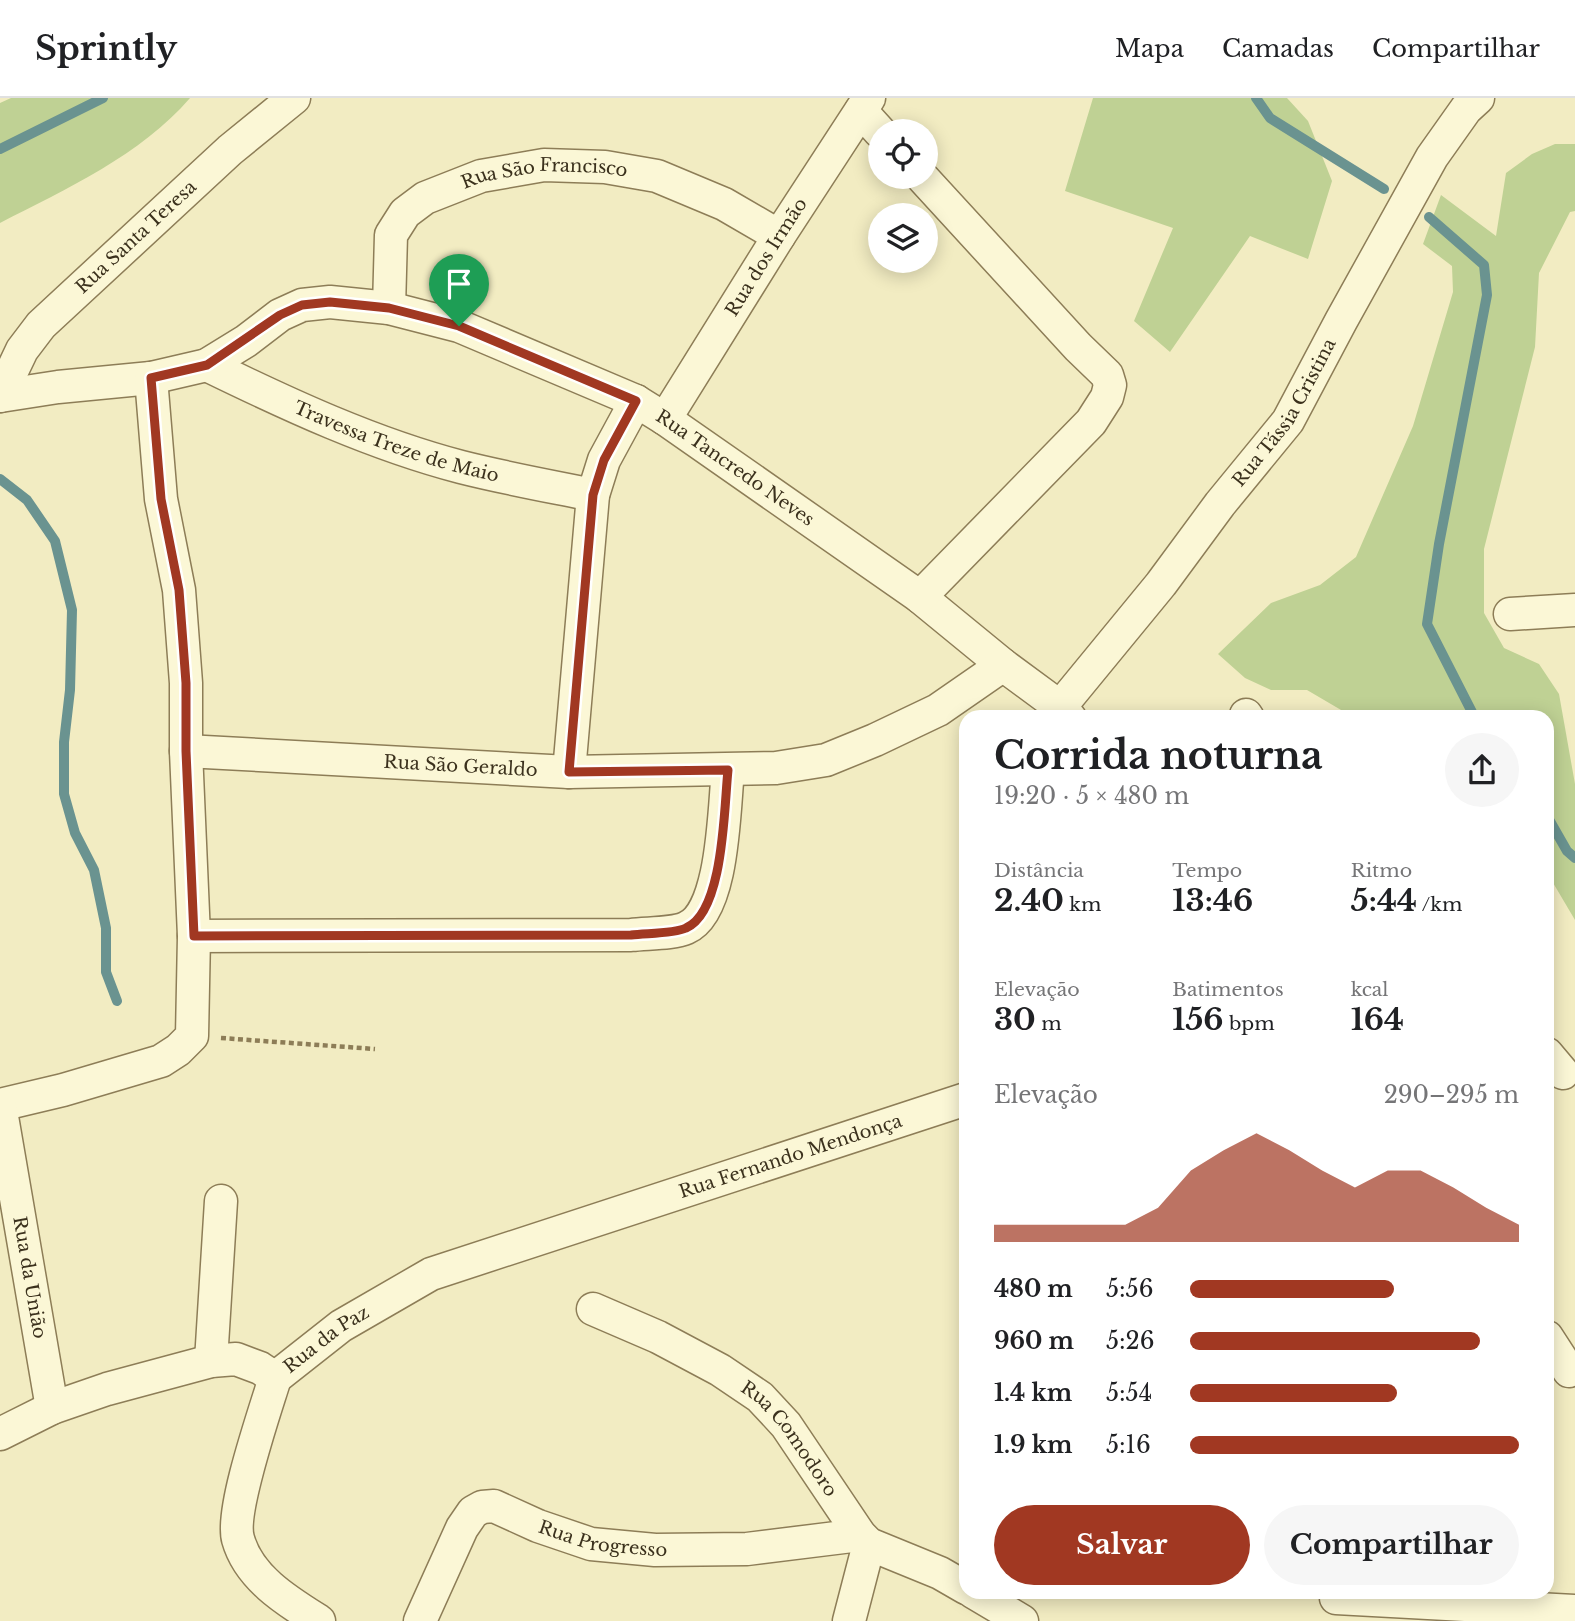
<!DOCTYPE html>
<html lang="pt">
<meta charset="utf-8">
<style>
:root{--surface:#fff;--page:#f6f6f6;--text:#202124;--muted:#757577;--line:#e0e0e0;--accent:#a13822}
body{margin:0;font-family:"Libre Baskerville",serif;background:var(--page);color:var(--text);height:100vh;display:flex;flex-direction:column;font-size:26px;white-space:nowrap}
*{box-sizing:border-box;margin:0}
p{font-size:23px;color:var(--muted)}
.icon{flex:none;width:38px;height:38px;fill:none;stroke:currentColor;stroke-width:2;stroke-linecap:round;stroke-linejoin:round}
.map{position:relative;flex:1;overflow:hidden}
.panel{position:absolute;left:959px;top:612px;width:595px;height:889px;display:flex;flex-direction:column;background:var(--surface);border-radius:21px;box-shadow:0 4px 18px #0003}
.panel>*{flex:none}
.buttons{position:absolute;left:868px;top:21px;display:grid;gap:14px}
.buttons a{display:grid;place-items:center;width:70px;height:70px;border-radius:50%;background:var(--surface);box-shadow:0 4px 18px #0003;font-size:35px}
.pin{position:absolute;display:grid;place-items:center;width:60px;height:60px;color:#fff;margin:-72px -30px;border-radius:50% 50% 50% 0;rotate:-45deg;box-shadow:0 0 7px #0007}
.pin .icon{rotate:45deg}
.round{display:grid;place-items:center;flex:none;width:74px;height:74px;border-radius:37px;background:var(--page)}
.overview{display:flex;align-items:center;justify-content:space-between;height:119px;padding:0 35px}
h1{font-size:38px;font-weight:700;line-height:52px}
.stats{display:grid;grid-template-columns:repeat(3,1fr);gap:10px;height:119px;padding:7px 35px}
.stats div{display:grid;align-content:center}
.stats b{font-size:30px;font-weight:700}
.stats small{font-size:19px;font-weight:400}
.stats p{font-size:19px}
.chart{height:196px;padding:14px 35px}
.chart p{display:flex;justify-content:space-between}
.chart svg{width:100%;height:126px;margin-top:7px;fill:var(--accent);opacity:.7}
.button{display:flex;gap:14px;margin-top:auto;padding:14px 35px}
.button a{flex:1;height:80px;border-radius:42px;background:var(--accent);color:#fff;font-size:28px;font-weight:700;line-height:80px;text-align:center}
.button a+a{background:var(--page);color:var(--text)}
ul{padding:0 35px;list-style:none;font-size:23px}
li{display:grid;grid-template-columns:112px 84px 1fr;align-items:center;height:52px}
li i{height:18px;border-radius:9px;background:var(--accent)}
header{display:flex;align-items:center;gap:42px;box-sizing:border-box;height:98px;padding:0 35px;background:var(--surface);border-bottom:2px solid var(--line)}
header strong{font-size:33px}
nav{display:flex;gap:38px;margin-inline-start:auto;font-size:24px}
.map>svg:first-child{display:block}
.green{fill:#bfd194}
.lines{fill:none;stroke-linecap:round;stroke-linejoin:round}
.stream{stroke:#6a9390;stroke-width:10}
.street-casing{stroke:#8d7d57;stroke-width:35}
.path{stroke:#8d7d57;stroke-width:4.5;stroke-dasharray:5 3.5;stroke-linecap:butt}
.street{stroke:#fbf7d6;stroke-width:32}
.route-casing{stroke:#fff;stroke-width:14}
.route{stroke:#a13822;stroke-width:9}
.labels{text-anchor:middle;stroke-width:5;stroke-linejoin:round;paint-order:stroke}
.street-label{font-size:18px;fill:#3b311d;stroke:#f8f4d2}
</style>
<header>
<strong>Sprintly</strong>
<nav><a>Mapa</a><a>Camadas</a><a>Compartilhar</a></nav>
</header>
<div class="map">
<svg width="1575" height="1523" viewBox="0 0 1575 1523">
<rect width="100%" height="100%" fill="#f2ecc2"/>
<!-- green -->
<g class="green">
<path d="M11 0H190C141 57 66 91 0 125V5Z"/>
<polygon points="1093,0 1287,0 1308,23 1332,83 1308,161 1250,138 1170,254 1134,223 1173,130 1065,93"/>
<polygon points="1555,46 1575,46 1575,113 1570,114 1539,175 1535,249 1484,451 1484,515 1504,550 1539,566 1559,596 1575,686 1575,822 1549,778 1547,778 1547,620 1353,619 1307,592 1271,592 1245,580 1218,556 1271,505 1320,487 1356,459 1413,328 1453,194 1452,168 1423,146 1441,97 1496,138 1506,75 1532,56"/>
</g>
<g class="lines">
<!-- stream -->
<g class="stream">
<polyline points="1256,0 1270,20 1384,91"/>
<polyline points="0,51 103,0"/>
<polyline points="1429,119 1484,167 1487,197 1439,446 1427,526 1475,620"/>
<polyline points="0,381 27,402 55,443 72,512 70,592 64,644 64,696 75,735 94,772 106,830 106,874 117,903"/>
<polyline points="1547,718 1567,753 1575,760"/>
</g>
<!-- street casing -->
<g class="street-casing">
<g id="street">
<polyline points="861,13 880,34"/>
<path id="s1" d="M389 210 391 137 405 115 425 100 481 78 544 67 605 69 657 78 724 106 779 138"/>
<path id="s2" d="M207 267C289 307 373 346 461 369 504 380 549 388 593 397"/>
<path id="s3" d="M0 298 58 289 151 280 207 267 246 243 280 217 302 207 330 204 389 210 459 228 636 303 665 321 920 499 1003 567 1060 609 1070 620"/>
<path id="s4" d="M0 298 22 252 41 227 230 52 294 0"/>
<path id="s5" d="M665 321 779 138 869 0"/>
<polyline points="920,499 1091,324 1107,299 1110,287 1107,277 1078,249 922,79"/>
<polyline points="1510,516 1575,512"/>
<path id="s6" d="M1060 609 1161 486 1220 406 1288 323 1341 223 1432 59 1466 11 1478 0"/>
<polyline points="1246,617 1248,620"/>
<path id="s7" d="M186 653 569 674 776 670 826 662 875 642 938 612 1003 567"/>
<polyline points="569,674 593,397 604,362 636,303"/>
<path d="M194 838 631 837C646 835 673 836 686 830 724 814 724 709 728 672"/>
<polyline points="1547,956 1563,975"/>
<polyline points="0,1007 63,992 161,963 178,952 192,938 194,838 186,653 186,585 179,492 161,401 151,280"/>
<path id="s8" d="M0 1007 52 1310"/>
<path id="s9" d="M593 1211 658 1239 720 1272 760 1299 786 1327 860 1437 869 1446 940 1475 966 1490"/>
<polyline points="1547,1239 1569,1273"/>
<polyline points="211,1263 221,1103"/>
<path d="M275 1280C265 1313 230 1413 238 1441 249 1480 287 1503 319 1523"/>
<path id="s10" d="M0 1336 52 1310 107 1291 211 1263 236 1261 260 1270 275 1280 341 1228 431 1176 966 1001"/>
<polyline points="973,1494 1022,1523"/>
<polyline points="1336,1500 1575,1513"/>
<path id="s11" d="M420 1523 462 1430 473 1414 482 1409 494 1408 538 1428 591 1446 655 1452 747 1451 860 1437"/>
<polyline points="849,1523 869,1446"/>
</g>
</g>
<!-- path -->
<polyline class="path" points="221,940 375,951"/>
<!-- street -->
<use href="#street" class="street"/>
</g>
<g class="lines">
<!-- route casing -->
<g class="route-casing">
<path id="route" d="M330 204 389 210 459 228 636 303 604 362 593 397 569 674 728 672C724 709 724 814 686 830 673 836 646 835 631 837L194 838 186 653V585L179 492 161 401 151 280 207 267 280 217 302 207Z"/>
</g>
<!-- route -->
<use href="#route" class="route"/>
</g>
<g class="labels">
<!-- street labels -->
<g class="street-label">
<text dy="6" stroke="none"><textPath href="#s1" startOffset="248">Rua São Francisco</textPath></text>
<text dy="6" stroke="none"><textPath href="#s4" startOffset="212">Rua Santa Teresa</textPath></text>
<text dy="6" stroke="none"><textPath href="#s5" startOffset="191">Rua dos Irmão</textPath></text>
<text dy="6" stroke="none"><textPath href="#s6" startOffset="371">Rua Tássia Cristina</textPath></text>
<text dy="6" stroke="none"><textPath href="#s2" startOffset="205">Travessa Treze de Maio</textPath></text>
<text dy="6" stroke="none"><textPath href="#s3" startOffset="794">Rua Tancredo Neves</textPath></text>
<text dy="6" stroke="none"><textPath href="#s7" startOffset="275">Rua São Geraldo</textPath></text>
<text dy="6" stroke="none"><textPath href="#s10" startOffset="859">Rua Fernando Mendonça</textPath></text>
<text dy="6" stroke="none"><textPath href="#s8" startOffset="175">Rua da União</textPath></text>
<text dy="6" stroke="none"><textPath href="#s10" startOffset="357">Rua da Paz</textPath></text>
<text dy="6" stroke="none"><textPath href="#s9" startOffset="240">Rua Comodoro</textPath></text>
<text dy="6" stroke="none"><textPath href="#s11" startOffset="259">Rua Progresso</textPath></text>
</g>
</g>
</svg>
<div class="buttons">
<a><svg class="icon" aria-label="locate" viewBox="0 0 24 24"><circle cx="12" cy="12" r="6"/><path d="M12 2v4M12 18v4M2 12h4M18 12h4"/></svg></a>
<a><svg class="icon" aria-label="layers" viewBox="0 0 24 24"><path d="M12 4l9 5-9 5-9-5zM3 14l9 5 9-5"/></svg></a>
</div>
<div class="pin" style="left:459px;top:228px;background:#1e9e55"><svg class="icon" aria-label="arrive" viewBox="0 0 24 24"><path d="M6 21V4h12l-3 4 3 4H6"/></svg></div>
<section class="panel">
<div class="overview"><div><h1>Corrida noturna</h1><p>19:20 · 5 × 480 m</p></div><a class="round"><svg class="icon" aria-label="share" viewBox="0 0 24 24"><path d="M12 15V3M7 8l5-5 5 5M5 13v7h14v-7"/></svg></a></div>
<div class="stats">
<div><p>Distância</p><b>2.40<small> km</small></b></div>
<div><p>Tempo</p><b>13:46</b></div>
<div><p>Ritmo</p><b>5:44<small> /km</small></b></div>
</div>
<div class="stats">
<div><p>Elevação</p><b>30<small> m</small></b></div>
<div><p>Batimentos</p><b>156<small> bpm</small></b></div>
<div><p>kcal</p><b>164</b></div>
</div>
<div class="chart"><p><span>Elevação</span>290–295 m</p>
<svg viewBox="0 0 160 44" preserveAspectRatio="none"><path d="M0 44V38L10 38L20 38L30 38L40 38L50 32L60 19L70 12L80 6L90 12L100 19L110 25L120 19L130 19L140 25L150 32L160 38V44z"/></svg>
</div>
<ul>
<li><b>480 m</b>5:56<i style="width:62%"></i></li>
<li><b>960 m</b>5:26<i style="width:88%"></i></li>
<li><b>1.4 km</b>5:54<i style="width:63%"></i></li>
<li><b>1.9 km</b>5:16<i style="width:100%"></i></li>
</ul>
<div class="button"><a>Salvar</a><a>Compartilhar</a></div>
</section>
</div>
